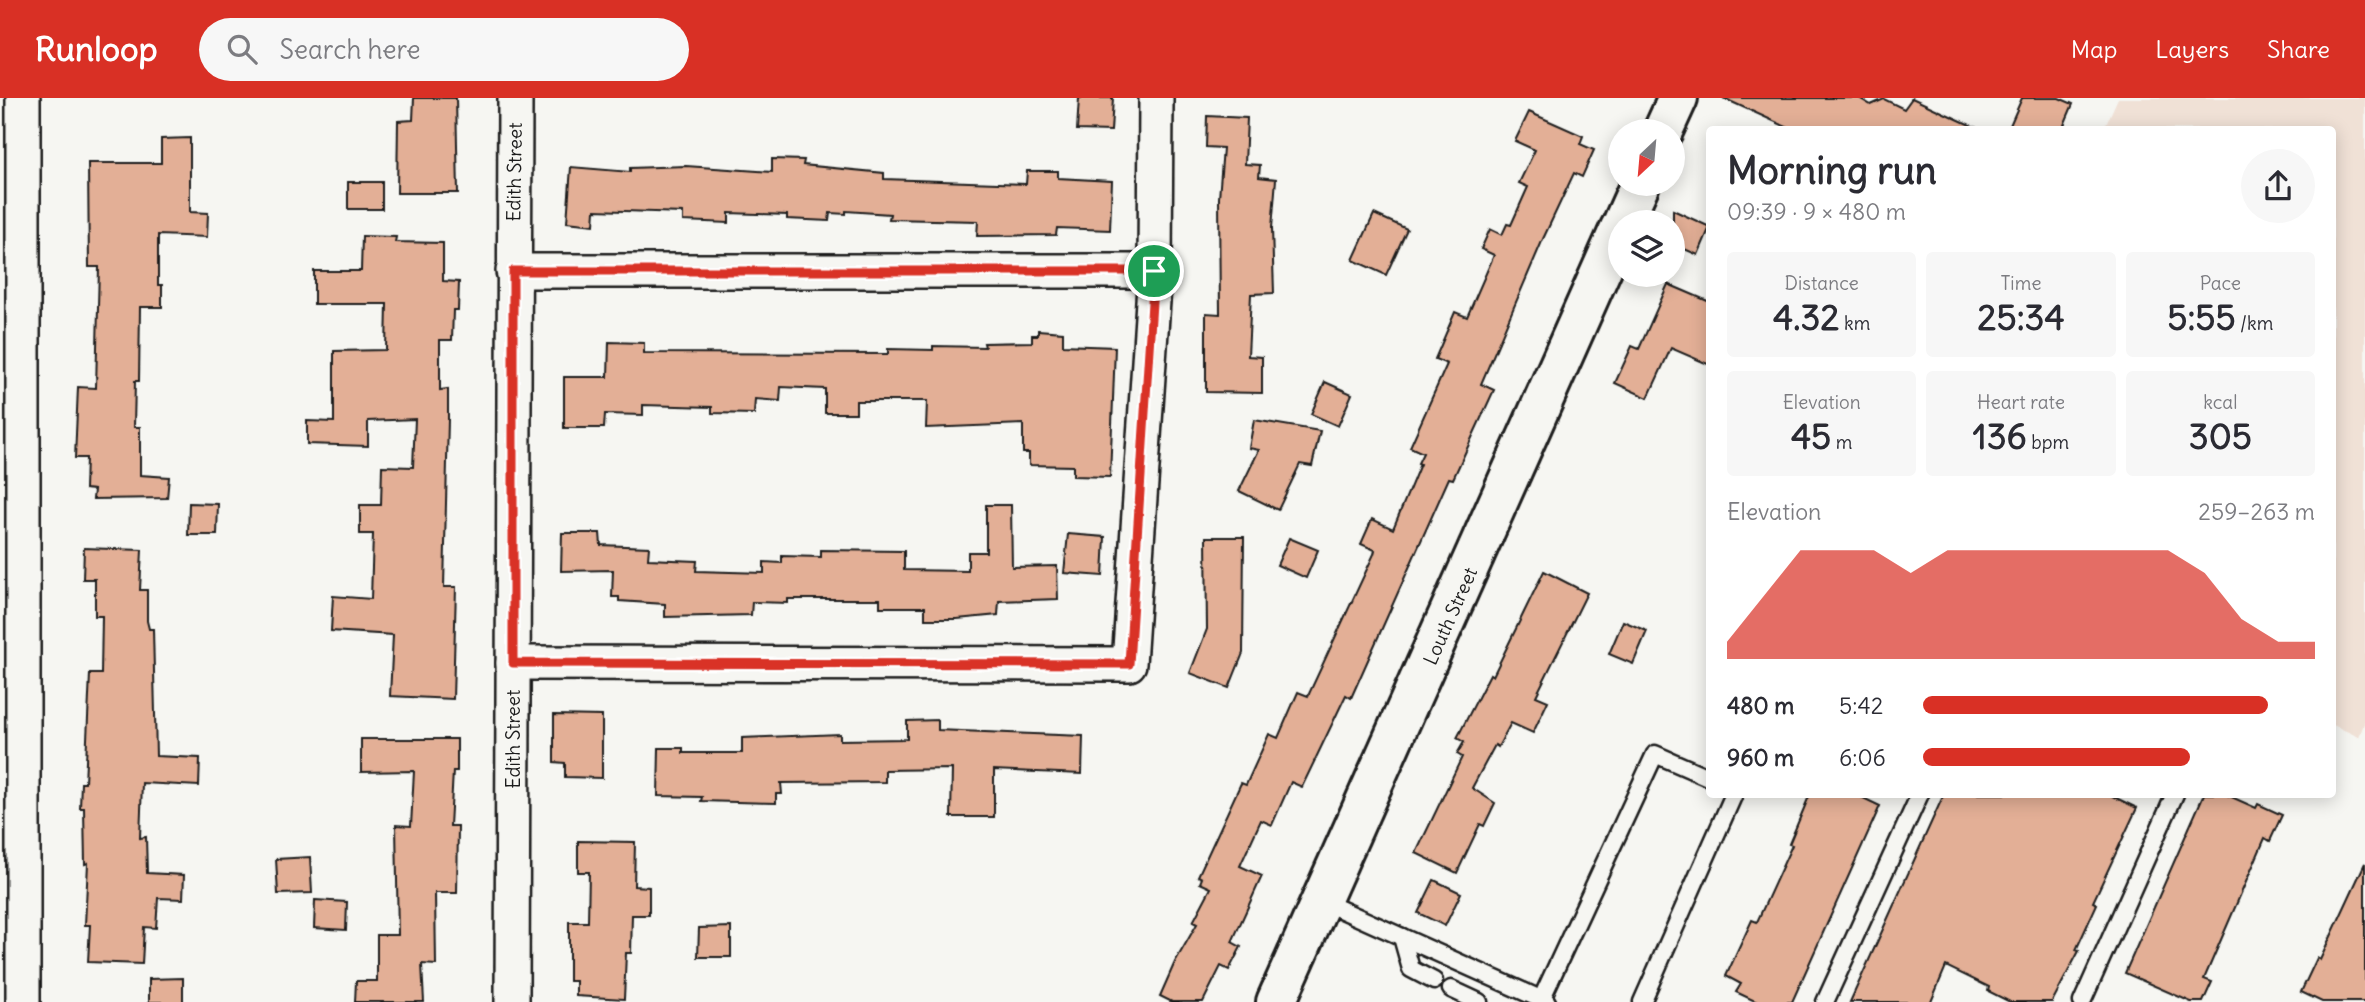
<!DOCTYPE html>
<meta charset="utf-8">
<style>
:root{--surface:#fff;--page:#f7f7f7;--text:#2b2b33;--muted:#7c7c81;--accent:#d93025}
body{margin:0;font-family:Delius,sans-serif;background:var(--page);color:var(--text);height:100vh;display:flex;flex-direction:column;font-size:26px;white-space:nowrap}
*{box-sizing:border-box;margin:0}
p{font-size:23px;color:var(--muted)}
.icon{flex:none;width:38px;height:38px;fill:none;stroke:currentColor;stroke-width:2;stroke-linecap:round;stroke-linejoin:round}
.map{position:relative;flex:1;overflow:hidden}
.drawer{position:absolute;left:1706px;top:28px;width:630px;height:672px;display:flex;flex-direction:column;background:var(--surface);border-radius:7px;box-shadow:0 4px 18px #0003}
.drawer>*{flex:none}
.needle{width:46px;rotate:206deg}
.buttons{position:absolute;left:1608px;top:21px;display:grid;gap:14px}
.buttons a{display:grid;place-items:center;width:77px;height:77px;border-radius:50%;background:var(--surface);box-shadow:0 4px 18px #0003;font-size:35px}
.pin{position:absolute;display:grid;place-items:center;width:60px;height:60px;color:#fff;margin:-30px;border:4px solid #fff;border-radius:50%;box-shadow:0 2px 7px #0007}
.round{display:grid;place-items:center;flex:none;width:74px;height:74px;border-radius:37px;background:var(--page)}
.summary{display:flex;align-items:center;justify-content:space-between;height:119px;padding:0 21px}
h1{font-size:38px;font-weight:800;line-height:52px}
.metrics{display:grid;grid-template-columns:repeat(3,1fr);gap:10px;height:119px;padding:7px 21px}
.metrics div{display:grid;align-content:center;border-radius:7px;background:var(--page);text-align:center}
.metrics b{font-size:35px;font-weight:800}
.metrics small{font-size:19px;font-weight:400}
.metrics p{font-size:19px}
.chart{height:196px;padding:14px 21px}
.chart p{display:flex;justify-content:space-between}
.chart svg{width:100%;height:126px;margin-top:7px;fill:var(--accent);opacity:.7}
ul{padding:0 21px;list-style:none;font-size:23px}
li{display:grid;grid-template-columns:112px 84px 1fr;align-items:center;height:52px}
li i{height:18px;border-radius:9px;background:var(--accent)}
header{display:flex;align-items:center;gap:42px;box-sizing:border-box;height:98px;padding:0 35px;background:var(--accent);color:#fff}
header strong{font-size:33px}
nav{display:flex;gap:38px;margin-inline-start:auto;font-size:24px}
.search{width:490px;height:63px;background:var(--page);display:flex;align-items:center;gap:18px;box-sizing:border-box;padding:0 24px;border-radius:38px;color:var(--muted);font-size:26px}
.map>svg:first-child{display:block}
.built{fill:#f0e1d6}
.building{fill:#e3af96;stroke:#1c1c1c;stroke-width:2}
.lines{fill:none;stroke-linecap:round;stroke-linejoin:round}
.service-casing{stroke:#1c1c1c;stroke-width:21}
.minor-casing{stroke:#1c1c1c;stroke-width:38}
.secondary-casing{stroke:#1c1c1c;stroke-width:44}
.service{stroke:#f6f6f2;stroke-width:16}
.minor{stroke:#f6f6f2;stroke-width:33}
.secondary{stroke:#f6f6f2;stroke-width:38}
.route-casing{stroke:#fff;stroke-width:14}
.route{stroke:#d93025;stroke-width:9}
.labels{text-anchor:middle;stroke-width:6;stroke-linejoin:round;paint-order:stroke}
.street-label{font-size:19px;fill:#1c1c1c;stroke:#f6f6f2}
</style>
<header>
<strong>Runloop</strong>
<div class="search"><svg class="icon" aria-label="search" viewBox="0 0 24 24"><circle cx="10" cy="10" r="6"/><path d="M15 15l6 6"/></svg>Search here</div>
<nav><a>Map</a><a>Layers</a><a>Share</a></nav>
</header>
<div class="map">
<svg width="2365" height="904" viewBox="0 0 2365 904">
<rect width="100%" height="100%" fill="#f6f6f2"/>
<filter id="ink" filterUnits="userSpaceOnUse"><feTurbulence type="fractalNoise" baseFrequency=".0143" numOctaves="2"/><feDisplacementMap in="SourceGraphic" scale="14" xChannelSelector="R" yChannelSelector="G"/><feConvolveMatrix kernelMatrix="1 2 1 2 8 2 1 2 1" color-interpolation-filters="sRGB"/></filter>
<g filter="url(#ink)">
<!-- built -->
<polygon class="built" points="2118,0 2365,0 2365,623 2359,639 2333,627 2333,32 2104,31"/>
<!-- building -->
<g class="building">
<polygon points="414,0 456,0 458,95 397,95 398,23 413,22"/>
<polygon points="1079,0 1113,0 1111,33 1077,32"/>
<polygon points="1723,0 1859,0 1871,7 1884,1 1904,11 1912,0 1981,32 1793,32"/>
<polygon points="2022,0 2059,0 2073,6 2062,32 2008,32"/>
<polygon points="1529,14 1583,38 1580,46 1594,52 1582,79 1574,75 1543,141 1481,286 1494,292 1453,381 1449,380 1351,600 1346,597 1302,689 1291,684 1272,727 1261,722 1240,768 1262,778 1232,844 1241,849 1229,872 1221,868 1203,904 1172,904 1160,898 1175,864 1197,826 1193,824 1211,790 1200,785 1202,780 1198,778 1241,685 1246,687 1269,636 1278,640 1298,594 1308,598 1374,456 1375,452 1361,446 1372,421 1393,431 1420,366 1418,365 1423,355 1410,349 1447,266 1435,261 1455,214 1467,219 1494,157 1481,151 1490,131 1502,137 1507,126 1511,127 1528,89 1519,85 1535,52 1515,43"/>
<polygon points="1207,18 1247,20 1245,66 1260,67 1259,79 1276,81 1272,130 1274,195 1251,196 1248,258 1262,259 1262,295 1206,294 1206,215 1220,216 1219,100 1223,50 1206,49"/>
<polygon points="190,40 190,114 208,115 207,139 158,137 158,187 162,187 162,209 140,209 139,283 135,283 134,329 140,329 140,377 169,379 167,400 93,401 94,392 85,391 86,360 75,360 78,289 96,290 99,169 89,169 88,65 161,65 161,41"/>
<polygon points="772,61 804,62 803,67 884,75 884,81 1026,86 1027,73 1058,73 1058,80 1112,83 1110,132 1057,130 1056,137 977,138 978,123 889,121 890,116 846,113 846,116 830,115 829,123 787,121 787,117 729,115 729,125 683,123 683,115 595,112 594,127 567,124 571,69 630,74 630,70 686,68 772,74"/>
<rect x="348" y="84" width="34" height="27"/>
<polygon points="1673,112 1710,129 1698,157 1673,146"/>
<polygon points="1374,116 1407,131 1386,177 1353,162"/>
<polygon points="362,138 396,139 395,144 443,145 443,183 459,184 458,212 453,212 452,242 440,242 440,292 448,291 448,321 444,489 456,489 453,601 390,598 393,537 331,533 333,498 371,501 373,436 360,436 360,407 381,407 382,368 413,369 415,321 368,323 368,348 307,346 307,323 334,324 334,253 386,252 387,206 314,206 314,173 361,173"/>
<polygon points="1668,186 1710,204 1710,267 1671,250 1648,300 1615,285 1632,248 1639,251"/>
<polygon points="1038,232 1063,234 1063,247 1115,249 1110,379 1073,378 1073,368 1029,367 1029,355 1023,355 1023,326 926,330 927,303 856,303 856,315 825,315 825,291 781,289 780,303 755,301 754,316 712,315 712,309 643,307 643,317 605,316 604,330 564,330 564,279 608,279 609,244 644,245 644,255 888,256 888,251 933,252 933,248 985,249 984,245 1032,244 1032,237 1038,237"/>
<polygon points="1325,284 1352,296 1338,328 1311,316"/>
<polygon points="1254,322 1320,333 1312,368 1300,366 1278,412 1239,393 1259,352 1249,350"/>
<polygon points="189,405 218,406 217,437 188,437"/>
<polygon points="986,407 1011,407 1012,469 1057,468 1058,501 999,503 998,517 957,521 925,521 925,509 880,509 880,501 788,501 788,505 752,504 751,517 665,519 665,506 619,503 619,499 612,499 613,472 561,473 562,435 600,435 601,447 649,449 648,461 697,463 696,473 764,475 764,464 782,465 782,458 821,459 821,452 904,453 904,472 968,473 968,454 986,454"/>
<polygon points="1068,436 1105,439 1103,478 1064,475"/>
<polygon points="1206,439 1244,439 1243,555 1229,590 1190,575 1207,531"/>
<polygon points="1289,440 1318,452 1306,480 1277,467"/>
<polygon points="84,450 142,452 140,492 147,492 147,523 149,531 153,531 156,658 200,660 199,688 142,685 140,740 146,739 147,775 184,777 183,801 158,800 156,830 144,829 142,866 88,864 90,827 85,827 88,765 85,766 84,710 80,710 81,685 85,685 90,576 101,576 102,518 95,518 95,481 83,481"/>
<polygon points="1544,473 1587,495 1536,598 1548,603 1533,635 1511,625 1498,649 1495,647 1472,690 1495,705 1484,728 1480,726 1457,775 1416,755 1462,659 1457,656 1464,644 1457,640 1490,576 1493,578"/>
<polygon points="1623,523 1647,533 1633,566 1609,556"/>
<polygon points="554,617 602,618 602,680 565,679 565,665 554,664"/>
<polygon points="938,622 938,632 1083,638 1082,676 994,672 994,719 951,719 952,671 885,672 885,684 781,685 782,696 776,696 776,705 701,703 702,699 658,698 659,650 683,650 683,655 742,655 742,640 840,636 840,642 907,641 907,623"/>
<polygon points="361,641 457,641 457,673 453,673 450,728 458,728 457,795 435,795 436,867 422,866 424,904 355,904 356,883 377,883 377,837 398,837 396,727 411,728 414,673 361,674"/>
<polygon points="1810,696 1855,696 1880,708 1792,904 1757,904 1736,894 1741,886 1726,878 1752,822 1757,824 1792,747 1789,746"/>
<polygon points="1944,696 2108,696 2137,710 2093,804 2097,806 2076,852 2079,853 2052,904 2010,904 1988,893 1989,889 1946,868 1931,904 1850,904"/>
<polygon points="2204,696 2225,696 2256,710 2258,706 2282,717 2270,743 2265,740 2204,881 2212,884 2203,904 2191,904 2125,875"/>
<polygon points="578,743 635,744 634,788 649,789 649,817 632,817 631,855 626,855 624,901 576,898 576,883 569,883 569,824 588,824 589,774 578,774"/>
<polygon points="310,759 312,795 278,796 276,761"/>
<polygon points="2365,765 2365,904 2322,904 2301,894 2317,860 2320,862"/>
<polygon points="1434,782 1461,795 1445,828 1418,815"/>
<polygon points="315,802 347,804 346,832 314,830"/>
<polygon points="731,829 731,859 698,859 699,830"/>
<polygon points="183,880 183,904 149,904 149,881"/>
</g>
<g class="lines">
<!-- service casing -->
<g class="service-casing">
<g id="service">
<polyline points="1322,803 1547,904"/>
<polyline points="1402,839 1411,871 1434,883"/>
<polyline points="1451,891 1479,904"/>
<polyline points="1541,902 1655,656 1710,680"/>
<polyline points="1642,904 1734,696"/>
<polyline points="1825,904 1920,696"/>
<polyline points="2082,904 2175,696"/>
</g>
</g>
<!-- minor casing -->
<g class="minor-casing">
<g id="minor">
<polyline points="513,173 1155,173"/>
<polyline points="513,565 1129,566 1155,173 1156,0"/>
<polyline points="23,904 23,0"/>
<polyline points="512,904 515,0"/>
</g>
</g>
<!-- secondary casing -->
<g class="secondary-casing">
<g id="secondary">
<polyline points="1663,33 1678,0"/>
<polyline points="1623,124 1640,86"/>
<polyline points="1276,904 1620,130"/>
</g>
</g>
<!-- service -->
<use href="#service" class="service"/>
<!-- minor -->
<use href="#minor" class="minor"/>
<!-- secondary -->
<use href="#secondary" class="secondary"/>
</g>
</g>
<g class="lines" filter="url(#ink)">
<!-- route casing -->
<g class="route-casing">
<polygon id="route" points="513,173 1154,173 1129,566 513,565"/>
</g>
<!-- route -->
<use href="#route" class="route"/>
</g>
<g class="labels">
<!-- street labels -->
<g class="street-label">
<text transform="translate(514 74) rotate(-89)" y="7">Edith Street</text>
<text transform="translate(1450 518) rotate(-66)" y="7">Louth Street</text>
<text transform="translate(513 641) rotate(-90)" y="7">Edith Street</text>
</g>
</g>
</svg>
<div class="buttons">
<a><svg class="needle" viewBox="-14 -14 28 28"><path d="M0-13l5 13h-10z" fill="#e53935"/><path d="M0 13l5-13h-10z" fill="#7c7c81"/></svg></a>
<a><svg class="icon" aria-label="layers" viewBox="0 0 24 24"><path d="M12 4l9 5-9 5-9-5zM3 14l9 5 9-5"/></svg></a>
</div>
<div class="pin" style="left:1154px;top:173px;background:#1e9e55"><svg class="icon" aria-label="arrive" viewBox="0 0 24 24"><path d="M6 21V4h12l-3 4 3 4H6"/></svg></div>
<section class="drawer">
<div class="summary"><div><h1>Morning run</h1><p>09:39 · 9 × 480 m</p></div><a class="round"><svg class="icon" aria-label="share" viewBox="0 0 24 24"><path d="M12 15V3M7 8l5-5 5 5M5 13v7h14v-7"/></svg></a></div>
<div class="metrics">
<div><p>Distance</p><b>4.32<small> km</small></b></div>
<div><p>Time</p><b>25:34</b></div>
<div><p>Pace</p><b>5:55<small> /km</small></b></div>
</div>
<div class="metrics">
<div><p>Elevation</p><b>45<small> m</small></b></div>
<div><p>Heart rate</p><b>136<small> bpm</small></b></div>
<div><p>kcal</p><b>305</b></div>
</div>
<div class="chart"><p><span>Elevation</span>259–263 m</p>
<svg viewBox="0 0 160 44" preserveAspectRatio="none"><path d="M0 44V38L10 22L20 6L30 6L40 6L50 14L60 6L70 6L80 6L90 6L100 6L110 6L120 6L130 14L140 30L150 38L160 38V44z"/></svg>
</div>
<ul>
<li><b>480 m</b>5:42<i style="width:88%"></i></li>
<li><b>960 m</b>6:06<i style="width:68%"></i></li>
</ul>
</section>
</div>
